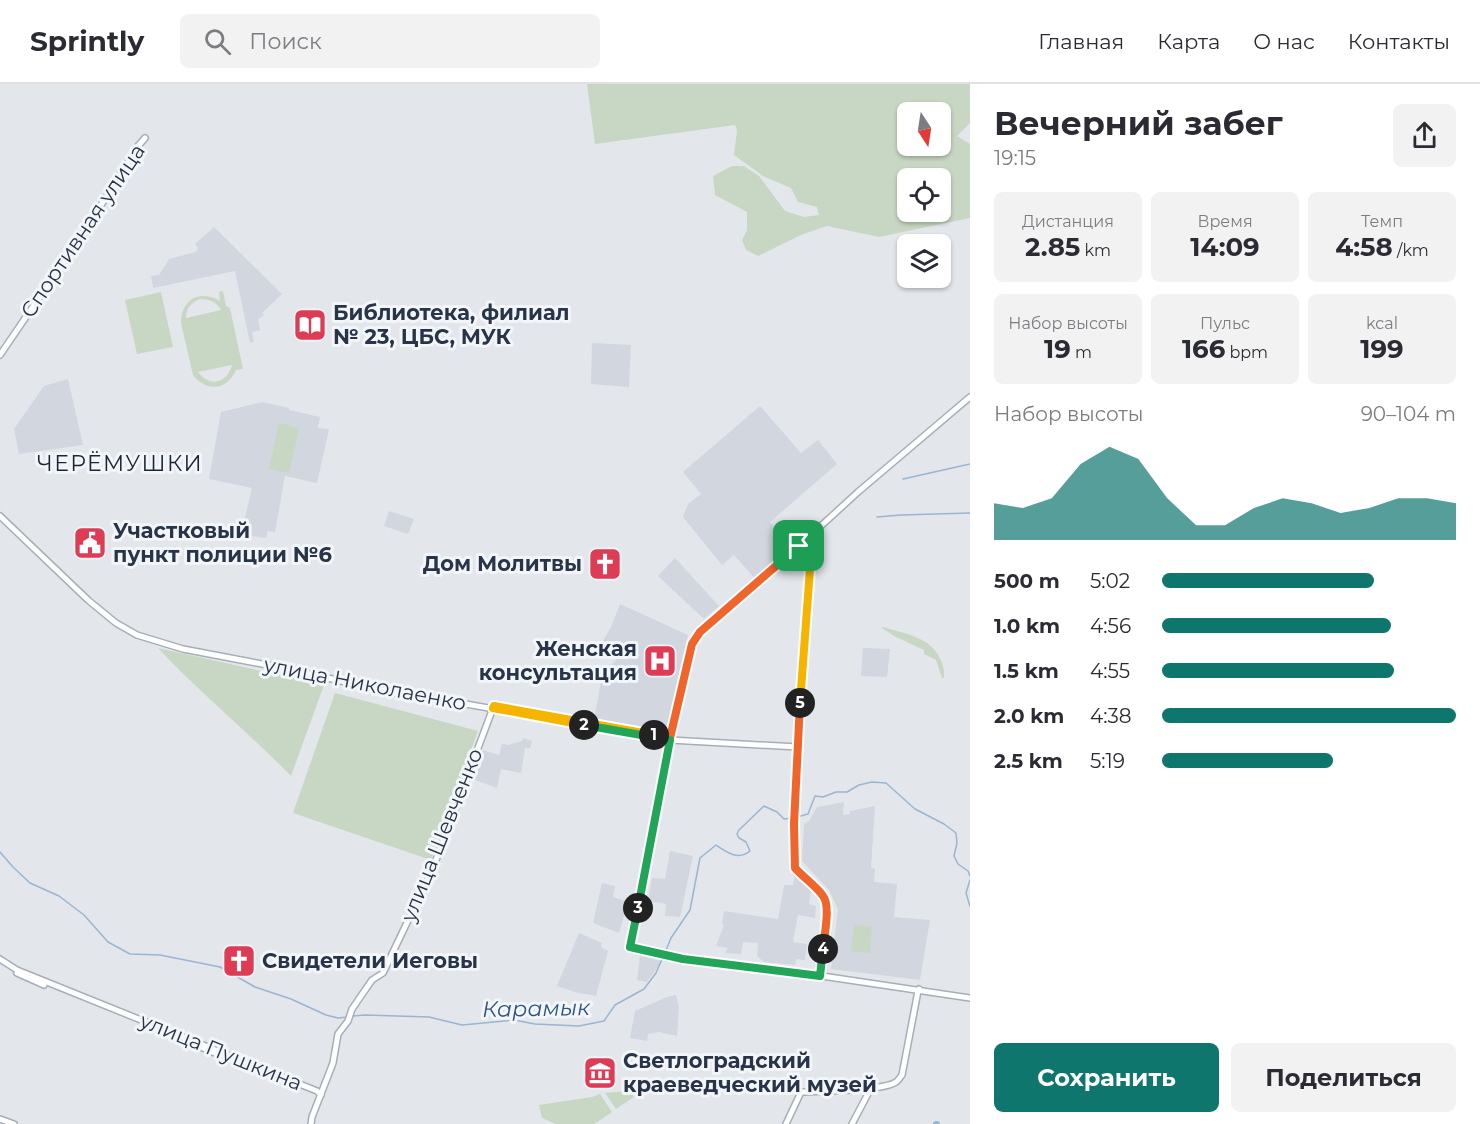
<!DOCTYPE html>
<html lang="ru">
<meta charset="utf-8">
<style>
:root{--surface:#fff;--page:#f2f2f3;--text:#2b2b33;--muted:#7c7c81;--line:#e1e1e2;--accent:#0f766e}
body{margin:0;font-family:Montserrat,sans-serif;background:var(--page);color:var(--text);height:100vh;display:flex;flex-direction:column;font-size:22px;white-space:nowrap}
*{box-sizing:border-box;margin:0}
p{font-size:20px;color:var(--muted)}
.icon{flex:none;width:33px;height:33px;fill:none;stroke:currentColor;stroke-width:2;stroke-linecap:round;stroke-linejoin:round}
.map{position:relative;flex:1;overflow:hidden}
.panel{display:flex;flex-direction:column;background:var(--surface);width:510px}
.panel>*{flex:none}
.needle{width:39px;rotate:168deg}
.buttons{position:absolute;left:897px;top:18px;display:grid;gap:12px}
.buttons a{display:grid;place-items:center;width:54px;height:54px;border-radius:9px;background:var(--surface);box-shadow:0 2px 4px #0004;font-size:30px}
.pin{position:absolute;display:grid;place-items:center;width:51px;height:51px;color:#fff;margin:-26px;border-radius:12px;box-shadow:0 3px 9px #0006}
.km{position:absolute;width:30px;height:30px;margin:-15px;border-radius:50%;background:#222;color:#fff;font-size:16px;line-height:30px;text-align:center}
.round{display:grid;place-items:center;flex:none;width:63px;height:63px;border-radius:9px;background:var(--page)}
.head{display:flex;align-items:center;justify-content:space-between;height:102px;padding:0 24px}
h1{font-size:33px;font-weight:700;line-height:45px}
.figures{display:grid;grid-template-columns:repeat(3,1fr);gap:9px;height:102px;padding:6px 24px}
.figures div{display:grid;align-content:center;border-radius:9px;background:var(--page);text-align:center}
.figures b{font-size:26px;font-weight:700}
.figures small{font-size:16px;font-weight:400}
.figures p{font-size:16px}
.chart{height:168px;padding:12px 24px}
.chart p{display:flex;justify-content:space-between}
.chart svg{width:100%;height:108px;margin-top:6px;fill:var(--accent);opacity:.7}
.primary-button{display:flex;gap:12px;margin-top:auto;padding:12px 24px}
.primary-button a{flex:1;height:69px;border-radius:9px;background:var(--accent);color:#fff;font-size:24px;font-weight:700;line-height:69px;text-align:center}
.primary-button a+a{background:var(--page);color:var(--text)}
ul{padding:0 24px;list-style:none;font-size:20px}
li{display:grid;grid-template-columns:96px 72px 1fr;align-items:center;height:45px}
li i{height:15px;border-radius:8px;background:var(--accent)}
header{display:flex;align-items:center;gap:36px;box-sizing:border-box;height:84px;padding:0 30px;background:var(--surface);border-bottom:2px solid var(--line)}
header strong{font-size:28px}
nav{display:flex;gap:33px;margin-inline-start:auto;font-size:21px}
.search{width:420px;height:54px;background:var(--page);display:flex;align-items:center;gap:15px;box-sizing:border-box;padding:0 21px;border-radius:9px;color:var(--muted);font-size:22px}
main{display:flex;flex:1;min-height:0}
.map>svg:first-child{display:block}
.built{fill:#d1d6df}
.green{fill:#c8d7c3;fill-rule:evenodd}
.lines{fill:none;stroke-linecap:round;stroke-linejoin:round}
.stream{stroke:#9ab5d0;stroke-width:1.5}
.river{stroke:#9ab5d0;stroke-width:6}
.secondary-casing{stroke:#a7aeb7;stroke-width:8}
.secondary{stroke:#fff;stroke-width:5}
.split-1-casing{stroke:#fff;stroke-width:12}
.split-2-casing{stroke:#fff;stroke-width:12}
.split-3-casing{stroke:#fff;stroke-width:12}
.split-4-casing{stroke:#fff;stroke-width:12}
.split-5-casing{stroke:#fff;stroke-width:12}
.split-6-casing{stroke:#fff;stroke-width:12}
.split-1{stroke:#f0652b;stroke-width:8}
.split-2{stroke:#f5b400;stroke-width:8}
.split-3{stroke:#22a559;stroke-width:8}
.split-4{stroke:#22a559;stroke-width:8}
.split-5{stroke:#f0652b;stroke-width:8}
.split-6{stroke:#f5b400;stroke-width:8}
.labels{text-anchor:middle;stroke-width:6;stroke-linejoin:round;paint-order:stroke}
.street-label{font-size:21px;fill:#283447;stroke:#f3f6f9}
.poi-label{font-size:21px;font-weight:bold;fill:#283447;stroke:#f3f6f9;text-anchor:start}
.neighbourhood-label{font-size:22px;letter-spacing:1.5px;fill:#1a2538;stroke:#f3f6f9}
.water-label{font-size:22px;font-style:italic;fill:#2d5380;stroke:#f3f6f9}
</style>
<header>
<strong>Sprintly</strong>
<div class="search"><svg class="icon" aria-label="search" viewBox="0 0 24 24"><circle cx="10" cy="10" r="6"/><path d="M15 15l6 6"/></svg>Поиск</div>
<nav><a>Главная</a><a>Карта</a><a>О нас</a><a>Контакты</a></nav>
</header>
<main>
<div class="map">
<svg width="970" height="1040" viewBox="0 0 970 1040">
<rect width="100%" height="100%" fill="#e3e7ec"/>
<!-- built -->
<g class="built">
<polygon points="214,143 282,210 262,229 264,231 258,235 260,246 252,248 254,258 250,259 235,187 153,204 151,192 159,191 169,175 196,168 198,164 195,160"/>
<polygon points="592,259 631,261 629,303 591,300"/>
<polygon points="68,295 83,361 19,370 14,345 44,302"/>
<polygon points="262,318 289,324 289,326 320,333 318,344 329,345 317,399 285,392 275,448 268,447 266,454 241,450 252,404 209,395 221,328"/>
<polygon points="760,322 801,369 818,356 837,380 770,438 793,465 764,491 762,490 762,492 757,497 734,471 722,481 683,433 688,420 701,410 683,388"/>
<polygon points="389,427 414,435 408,450 384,442"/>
<polygon points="675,474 719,522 704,535 658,492"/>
<polygon points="620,520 688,551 667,649 594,636 602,592 621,570 600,562 611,543"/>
<polygon points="863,564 890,565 887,593 861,592"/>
<polygon points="523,654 532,657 530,664 525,664 521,689 501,685 497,704 472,695 482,666 499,671 502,660 508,661 522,657"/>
<polygon points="844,718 843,731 850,730 850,727 875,722 871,784 875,785 874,798 897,800 894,833 930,836 920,896 831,885 838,825 829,806 802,777 804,740 809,737 817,723"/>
<polygon points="670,767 693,772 680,833 665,832 666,820 648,817 652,794 665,795"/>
<polygon points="795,791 811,805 809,820 816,822 815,834 798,831 793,858 807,860 805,876 796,875 795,881 764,878 757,872 758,859 743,858 741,870 725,869 728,864 716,862 724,841 722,840 724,827 778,835 784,801 793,801"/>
<polygon points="602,799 615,802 613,813 628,818 619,849 593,839"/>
<polygon points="579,849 602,859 601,863 608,867 596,912 575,908 557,902"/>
<polygon points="640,872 662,877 647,898 637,896"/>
<polygon points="676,911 679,923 677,952 659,948 648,950 647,957 630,954 635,927 667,913"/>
</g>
<!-- green -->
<g class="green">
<path d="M587 0H970V39L957 52 970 60V134L879 153 827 142 801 151 758 172 746 166 742 156 747 146V128L715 111 713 92 732 82H744L759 92 785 127 804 133 819 131 817 123 798 118 791 104 763 92 734 71 737 46 735 41 595 60ZM908 28H940V62H908ZM908 94H940V128H908Z"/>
<path d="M223 207 226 222 230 224 243 285 236 286C227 307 206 308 193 291L181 239C181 215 200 205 220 217L219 208ZM200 215C209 215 217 218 221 226L186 234C186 224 191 219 200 215ZM232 281C227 299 210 304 198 288Z"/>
<polygon points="161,208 173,263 137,270 125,216"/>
<polygon points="279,339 299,344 289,389 269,385"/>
<path d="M883 543C906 550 933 553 942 579 944 584 944 589 944 594H942L936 576 924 570V566L896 553 882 544Z"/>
<path d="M158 564 324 601 291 692C248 648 200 609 158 564Z"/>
<polygon points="335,609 478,647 431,776 293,729"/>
<polygon points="854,841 872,843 870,869 851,867"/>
<polygon points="630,1007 634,1013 616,1025 605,1009"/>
<polygon points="600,1010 612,1028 594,1040 555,1040 542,1034 539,1021 592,1013"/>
</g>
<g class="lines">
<!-- stream -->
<g class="stream">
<polyline points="903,395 970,380"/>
<polyline points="877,433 901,431 970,429"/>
<polyline points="797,733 808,730 815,712 823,713 836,708 847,708 859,701 872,698 886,699 915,725 944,740 956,749 957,759 954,772 958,780 968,787 970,792"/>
<polyline points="0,768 13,783 30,799 59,812 84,831 108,858 130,870 160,871 220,883 255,903 291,915 326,931 338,934 348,933"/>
<polyline points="970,796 966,809 970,822"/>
<path d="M665 869 671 854 690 826 700 774 716 761C726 768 738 777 750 767L746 758 739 754 737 750 739 746 764 722 777 728 784 735 792 734"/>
<polyline points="353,932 365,931 429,933 462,941 514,936 535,940 579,942 604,937 615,921 644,905 656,889 663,873"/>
</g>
<!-- river -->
<polyline class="river" points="936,1040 937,1040"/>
<!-- secondary casing -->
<g class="secondary-casing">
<g id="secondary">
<polyline points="0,271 88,142 138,62 145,54"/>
<polyline points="970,313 858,408 799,462 700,548 692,560 671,654 671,660 630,863 683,875 822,892 970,914"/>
<polyline points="0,432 88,516 116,539 137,551 183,565 283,584 408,612 443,616 670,656 798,663"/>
<polyline points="810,452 812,457 798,663 794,740 795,784 823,810 827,817 827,827 820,892"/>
<polyline points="0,875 17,886 317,1007 321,1011"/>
<polyline points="17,889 44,901"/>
<polyline points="198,962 222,972"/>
<polyline points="0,1035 14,1040"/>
<polyline points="311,1040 312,1033 333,979 338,950 348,937 352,925 372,896 383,889 433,784 493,624"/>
<path d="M786 1040 801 1008C818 1007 884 1007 896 998 899 996 900 993 902 991L918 907 919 905"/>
<polyline points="852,1040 871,1004"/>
</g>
</g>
<!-- secondary -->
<use href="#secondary" class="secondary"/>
</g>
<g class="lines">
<!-- split-1 casing -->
<g class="split-1-casing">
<polyline id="split-1" points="654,651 670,654 692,560 700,548 799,462"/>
</g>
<!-- split-2 casing -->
<g class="split-2-casing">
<polyline id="split-2" points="584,641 493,624 494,622 654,651"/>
</g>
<!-- split-3 casing -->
<g class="split-3-casing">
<polyline id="split-3" points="584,641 670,656 638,824"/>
</g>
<!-- split-4 casing -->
<g class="split-4-casing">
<polyline id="split-4" points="638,824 630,863 683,875 820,892 823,865"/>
</g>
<!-- split-5 casing -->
<g class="split-5-casing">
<path id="split-5" d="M800 619 794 740 795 784C803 793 817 803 823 812 831 822 824 852 823 865"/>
</g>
<!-- split-6 casing -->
<g class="split-6-casing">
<polyline id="split-6" points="799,462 810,452 812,458 800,619"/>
</g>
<!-- split-1 -->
<use href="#split-1" class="split-1"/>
<!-- split-2 -->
<use href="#split-2" class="split-2"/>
<!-- split-3 -->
<use href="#split-3" class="split-3"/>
<!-- split-4 -->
<use href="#split-4" class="split-4"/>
<!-- split-5 -->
<use href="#split-5" class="split-5"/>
<!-- split-6 -->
<use href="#split-6" class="split-6"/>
</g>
<!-- icons -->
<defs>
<g id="library-square" transform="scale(1.725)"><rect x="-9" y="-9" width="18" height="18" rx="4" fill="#de3b55" stroke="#f3f6f9"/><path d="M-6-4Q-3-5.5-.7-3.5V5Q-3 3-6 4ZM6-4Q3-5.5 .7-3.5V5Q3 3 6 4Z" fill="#fff"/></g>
<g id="civic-square" transform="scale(1.725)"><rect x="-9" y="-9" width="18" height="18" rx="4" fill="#de3b55" stroke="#f3f6f9"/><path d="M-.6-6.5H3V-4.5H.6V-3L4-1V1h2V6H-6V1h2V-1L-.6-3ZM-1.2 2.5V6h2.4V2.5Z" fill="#fff"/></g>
<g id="church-square" transform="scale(1.725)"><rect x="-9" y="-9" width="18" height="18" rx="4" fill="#de3b55" stroke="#f3f6f9"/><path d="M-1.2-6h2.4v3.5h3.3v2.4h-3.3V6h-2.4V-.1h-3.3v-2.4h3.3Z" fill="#fff"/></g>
<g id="hospital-square" transform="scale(1.725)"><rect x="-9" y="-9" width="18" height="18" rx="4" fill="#de3b55" stroke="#f3f6f9"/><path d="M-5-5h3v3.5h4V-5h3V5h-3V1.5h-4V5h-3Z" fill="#fff"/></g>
<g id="museum-square" transform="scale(1.725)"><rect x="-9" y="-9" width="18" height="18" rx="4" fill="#de3b55" stroke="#f3f6f9"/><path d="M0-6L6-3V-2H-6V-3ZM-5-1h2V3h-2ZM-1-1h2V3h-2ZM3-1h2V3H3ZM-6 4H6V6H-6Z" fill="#fff"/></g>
</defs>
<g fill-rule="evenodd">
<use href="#library-square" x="310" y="241"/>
<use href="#civic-square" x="90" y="459"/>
<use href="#church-square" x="605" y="480"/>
<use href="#hospital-square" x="660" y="577"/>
<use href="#church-square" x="239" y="877"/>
<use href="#museum-square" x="600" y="989"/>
</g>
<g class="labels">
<!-- street labels -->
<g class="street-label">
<text transform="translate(83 147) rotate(-56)" y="7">Спортивная улица</text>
<text transform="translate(365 600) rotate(11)" y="7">улица Николаенко</text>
<text transform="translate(442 751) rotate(-68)" y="7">улица Шевченко</text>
<text transform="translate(221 968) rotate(22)" y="7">улица Пушкина</text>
</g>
<!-- poi labels -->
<g class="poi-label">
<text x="333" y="236">Библиотека, филиал<tspan x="333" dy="24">№ 23, ЦБС, МУК</tspan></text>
<text x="113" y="454">Участковый<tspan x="113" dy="24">пункт полиции №6</tspan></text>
<text x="582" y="487" text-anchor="end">Дом Молитвы</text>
<text x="637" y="572" text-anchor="end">Женская<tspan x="637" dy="24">консультация</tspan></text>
<text x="262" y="884">Свидетели Иеговы</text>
<text x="623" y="984">Светлоградский<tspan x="623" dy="24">краеведческий музей</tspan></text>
</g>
<!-- neighbourhood labels -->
<g class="neighbourhood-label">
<text x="120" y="387">ЧЕРЁМУШКИ</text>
</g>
<!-- water labels -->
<g class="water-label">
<text transform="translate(536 924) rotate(-1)" y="8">Карамык</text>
</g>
</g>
</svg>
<div class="buttons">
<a><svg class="needle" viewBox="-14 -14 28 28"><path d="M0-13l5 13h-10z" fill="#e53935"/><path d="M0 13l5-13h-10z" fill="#7c7c81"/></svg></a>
<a><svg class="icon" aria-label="locate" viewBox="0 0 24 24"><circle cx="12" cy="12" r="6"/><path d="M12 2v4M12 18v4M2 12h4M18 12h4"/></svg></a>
<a><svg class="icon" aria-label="layers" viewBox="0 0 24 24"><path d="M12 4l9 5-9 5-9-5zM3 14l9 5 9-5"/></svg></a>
</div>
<div class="pin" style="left:799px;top:462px;background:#1e9e55"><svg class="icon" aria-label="arrive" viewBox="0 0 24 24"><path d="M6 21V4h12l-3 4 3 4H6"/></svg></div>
<b class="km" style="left:654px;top:651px">1</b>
<b class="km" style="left:584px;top:641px">2</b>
<b class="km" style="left:638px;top:824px">3</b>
<b class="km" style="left:823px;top:865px">4</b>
<b class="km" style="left:800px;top:619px">5</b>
</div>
<section class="panel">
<div class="head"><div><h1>Вечерний забег</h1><p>19:15</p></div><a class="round"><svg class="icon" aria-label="share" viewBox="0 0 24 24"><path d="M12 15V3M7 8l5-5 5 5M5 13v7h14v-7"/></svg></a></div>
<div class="figures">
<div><p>Дистанция</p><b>2.85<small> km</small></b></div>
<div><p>Время</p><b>14:09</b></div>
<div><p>Темп</p><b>4:58<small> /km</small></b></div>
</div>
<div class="figures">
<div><p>Набор высоты</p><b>19<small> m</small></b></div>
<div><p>Пульс</p><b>166<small> bpm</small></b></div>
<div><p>kcal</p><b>199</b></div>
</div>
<div class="chart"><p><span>Набор высоты</span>90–104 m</p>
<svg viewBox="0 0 160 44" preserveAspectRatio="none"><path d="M0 44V29L10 31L20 27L30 13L40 6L50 11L60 27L70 38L80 38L90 31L100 27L110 29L120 33L130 31L140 27L150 27L160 29V44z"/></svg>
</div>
<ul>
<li><b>500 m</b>5:02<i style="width:72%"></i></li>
<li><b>1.0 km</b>4:56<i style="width:78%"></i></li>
<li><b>1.5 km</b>4:55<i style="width:79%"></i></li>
<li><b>2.0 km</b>4:38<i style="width:100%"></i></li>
<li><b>2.5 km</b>5:19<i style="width:58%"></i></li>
</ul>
<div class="primary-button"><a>Сохранить</a><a>Поделиться</a></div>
</section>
</main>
